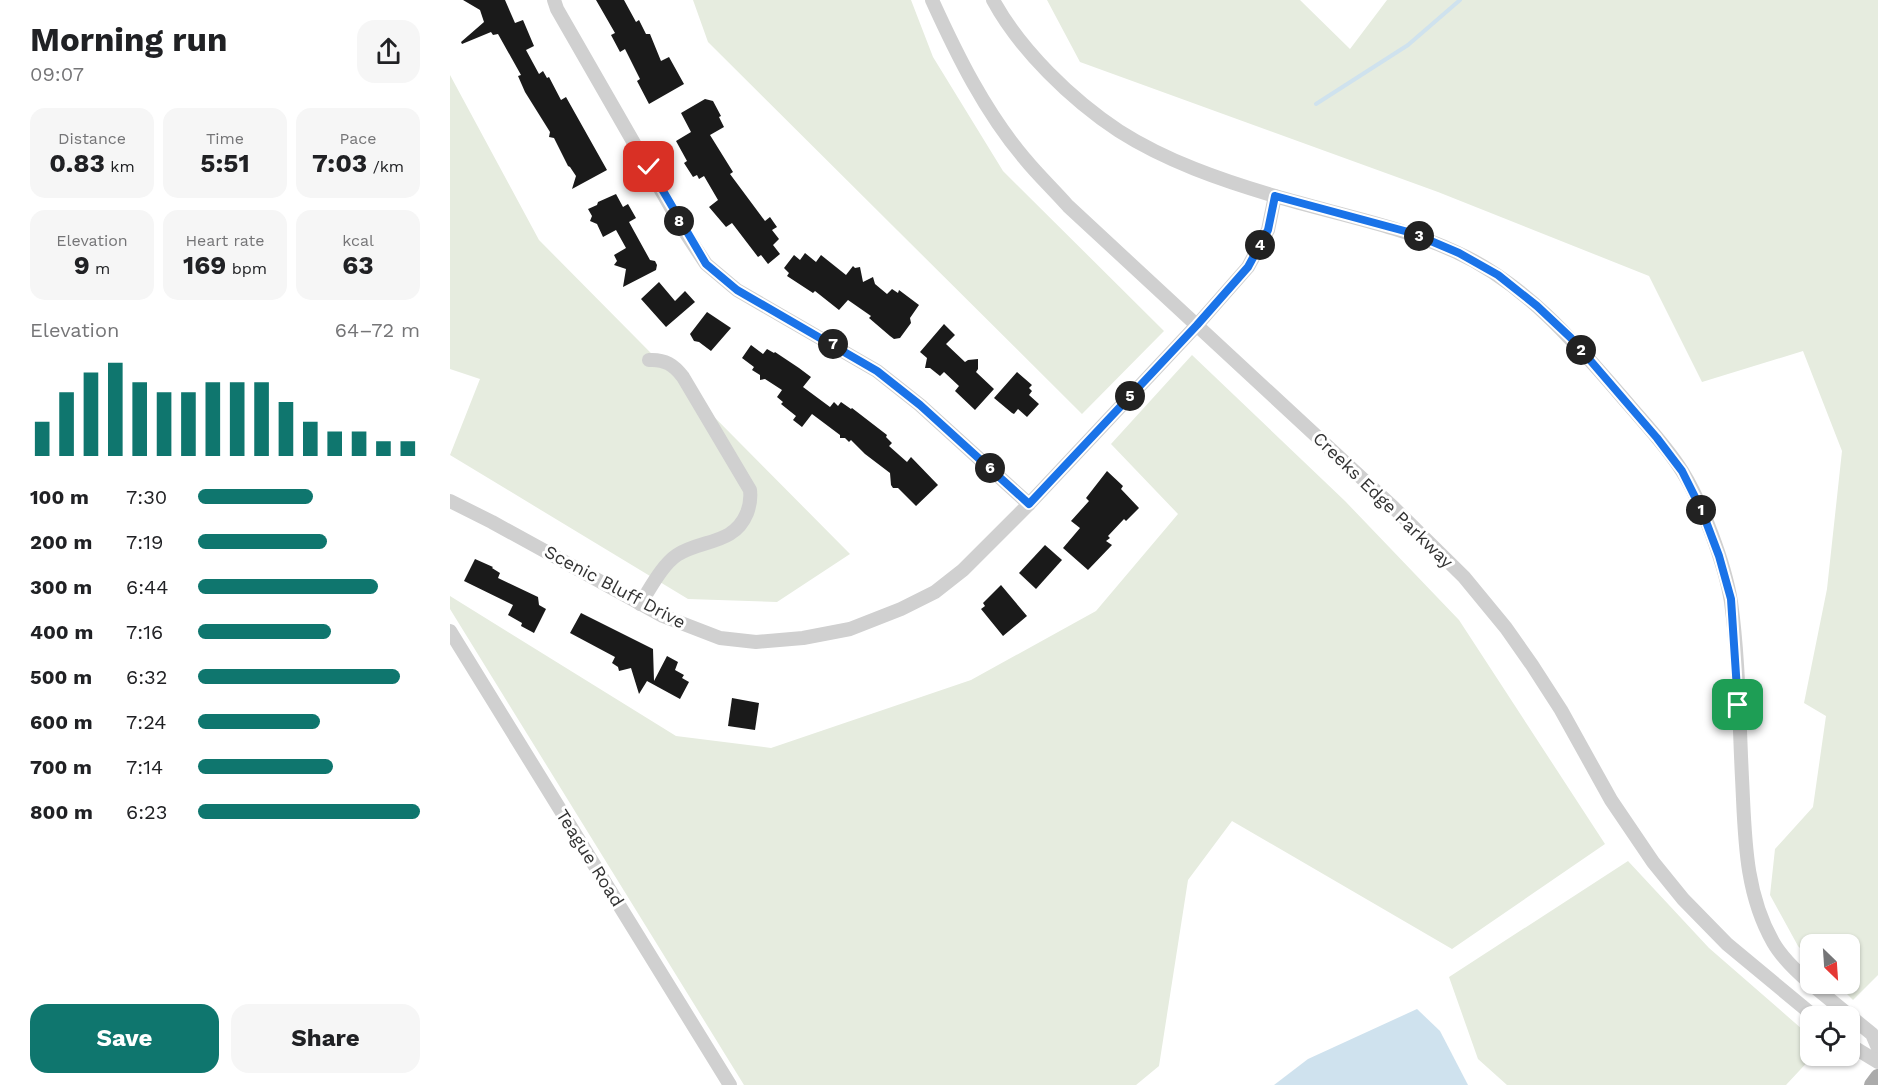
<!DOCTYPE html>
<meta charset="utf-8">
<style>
:root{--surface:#fff;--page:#f6f6f6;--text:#202124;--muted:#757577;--accent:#0f766e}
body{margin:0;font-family:"Work Sans",sans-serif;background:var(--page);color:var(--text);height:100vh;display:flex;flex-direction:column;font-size:22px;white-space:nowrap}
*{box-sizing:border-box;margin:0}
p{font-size:20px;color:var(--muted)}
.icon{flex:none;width:33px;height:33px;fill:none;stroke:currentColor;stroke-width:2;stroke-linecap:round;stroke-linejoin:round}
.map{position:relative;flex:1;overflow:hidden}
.drawer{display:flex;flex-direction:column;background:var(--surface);width:450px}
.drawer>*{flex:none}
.needle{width:39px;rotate:155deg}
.buttons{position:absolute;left:1350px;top:934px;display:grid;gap:12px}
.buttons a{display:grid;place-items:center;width:60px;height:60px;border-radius:12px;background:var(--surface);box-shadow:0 2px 4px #0004;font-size:30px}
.pin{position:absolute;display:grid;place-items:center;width:51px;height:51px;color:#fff;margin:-26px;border-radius:12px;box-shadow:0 3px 9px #0006}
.km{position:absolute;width:30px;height:30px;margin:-15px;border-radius:50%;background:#222;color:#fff;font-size:16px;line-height:30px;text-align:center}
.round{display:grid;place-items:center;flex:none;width:63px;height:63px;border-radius:18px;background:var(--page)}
.headline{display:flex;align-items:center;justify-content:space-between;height:102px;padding:0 30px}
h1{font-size:33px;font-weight:700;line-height:45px}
.stats{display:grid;grid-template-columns:repeat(3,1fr);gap:9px;height:102px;padding:6px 30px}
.stats div{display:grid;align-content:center;border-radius:15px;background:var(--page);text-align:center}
.stats b{font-size:26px;font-weight:700}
.stats small{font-size:16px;font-weight:400}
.stats p{font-size:16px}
.chart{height:168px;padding:12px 30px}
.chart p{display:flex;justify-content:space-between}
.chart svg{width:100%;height:108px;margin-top:6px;stroke:var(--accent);stroke-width:6}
.cta{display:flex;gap:12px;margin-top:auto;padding:12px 30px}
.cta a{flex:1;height:69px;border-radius:18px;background:var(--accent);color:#fff;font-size:24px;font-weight:700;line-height:69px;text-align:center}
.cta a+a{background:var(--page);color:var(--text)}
ul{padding:0 30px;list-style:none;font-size:20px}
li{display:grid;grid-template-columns:96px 72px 1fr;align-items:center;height:45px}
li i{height:15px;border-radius:8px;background:var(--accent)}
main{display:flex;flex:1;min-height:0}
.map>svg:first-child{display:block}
.green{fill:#e6ecdf}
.water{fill:#cfe2ee}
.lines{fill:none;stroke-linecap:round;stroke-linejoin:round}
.stream{stroke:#cfe2ee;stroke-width:4}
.building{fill:#1a1a1a}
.minor{stroke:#d0d0d0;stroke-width:14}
.major{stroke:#ababab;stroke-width:16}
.route-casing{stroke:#fff;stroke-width:12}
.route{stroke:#1a73e8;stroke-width:8}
.labels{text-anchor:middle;stroke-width:6;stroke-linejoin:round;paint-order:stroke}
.street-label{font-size:18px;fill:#333;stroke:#fff}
</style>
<main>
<section class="drawer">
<div class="headline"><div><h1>Morning run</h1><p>09:07</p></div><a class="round"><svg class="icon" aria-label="share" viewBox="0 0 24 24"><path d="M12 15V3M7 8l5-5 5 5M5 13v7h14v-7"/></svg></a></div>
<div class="stats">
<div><p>Distance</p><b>0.83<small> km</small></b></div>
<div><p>Time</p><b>5:51</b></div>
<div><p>Pace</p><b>7:03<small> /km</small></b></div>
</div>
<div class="stats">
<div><p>Elevation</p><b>9<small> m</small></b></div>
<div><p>Heart rate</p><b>169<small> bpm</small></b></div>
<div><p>kcal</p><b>63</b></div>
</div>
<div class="chart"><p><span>Elevation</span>64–72 m</p>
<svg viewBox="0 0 160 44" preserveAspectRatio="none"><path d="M5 44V30M15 44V18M25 44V10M35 44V6M45 44V14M55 44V18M65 44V18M75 44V14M85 44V14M95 44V14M105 44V22M115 44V30M125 44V34M135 44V34M145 44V38M155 44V38"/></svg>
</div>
<ul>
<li><b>100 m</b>7:30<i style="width:52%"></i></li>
<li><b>200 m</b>7:19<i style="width:58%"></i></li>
<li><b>300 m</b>6:44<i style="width:81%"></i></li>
<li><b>400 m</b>7:16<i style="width:60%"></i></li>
<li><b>500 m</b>6:32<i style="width:91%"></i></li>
<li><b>600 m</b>7:24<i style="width:55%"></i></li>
<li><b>700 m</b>7:14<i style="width:61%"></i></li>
<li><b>800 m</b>6:23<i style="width:100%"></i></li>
</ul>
<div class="cta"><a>Save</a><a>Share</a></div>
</section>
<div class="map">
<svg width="1428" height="1085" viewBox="0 0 1428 1085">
<rect width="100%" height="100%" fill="#fff"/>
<!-- green -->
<g class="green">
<polygon points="243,0 461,0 483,57 553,171 714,331 632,414 258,42"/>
<polygon points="597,0 850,0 900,49 937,0 1428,0 1428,975 1403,1000 1387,984 1400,984 1400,945 1360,945 1360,958 1348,946 1320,895 1325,849 1363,807 1376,716 1354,703 1377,589 1392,451 1353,351 1252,382 1199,276 988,192 630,62"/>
<polygon points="0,75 89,240 400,554 327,602 238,599 0,455 30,379 0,369"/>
<polygon points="742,355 895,501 1009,620 1155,844 1002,949 782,821 738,880 709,1066 686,1085 294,1085 0,609 0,596 226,736 321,748 521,680 646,611 728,514 661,444"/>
<polygon points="1178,861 1259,948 1360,1036 1360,1056 1363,1056 1336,1085 1057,1085 1028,1059 999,977"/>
</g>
<!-- water -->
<polygon class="water" points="967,1009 990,1031 1018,1085 824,1085 858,1059"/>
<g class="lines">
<!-- stream -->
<polyline class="stream" points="866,104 958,45 1010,0"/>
</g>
<!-- building -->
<g class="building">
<polygon points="13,0 55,0 65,23 73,20 84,46 76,50 89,74 93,71 97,78 99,77 111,100 116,97 157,170 122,189 126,176 120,167 118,166 104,138 99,137 100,132 75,92 68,76 71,75 48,34 43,35 41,32 12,44 11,42 34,22 30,10"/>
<polygon points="146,0 174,0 186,22 189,20 196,34 200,34 211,61 219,57 234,84 199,104 187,81 190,79 175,49 170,52 161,35 165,33"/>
<polygon points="255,99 263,101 271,116 269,117 274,127 260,135 283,172 280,174 315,221 320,217 327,227 322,230 329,239 323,245 330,254 318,264 311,255 308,257 282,223 276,227 259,207 268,200 254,176 249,179 247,175 243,177 234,163 237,161 226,141 241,132 231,113"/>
<polygon points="166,194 173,207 178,204 186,218 179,222 200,260 205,261 207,265 206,270 173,287 176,269 164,265 167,261 164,255 176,248 166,230 153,237 147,224 140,221 142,216 138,209 147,205 148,202"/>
<polygon points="355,253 366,262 371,255 396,275 403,266 405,268 410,267 413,282 423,277 425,284 437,294 442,289 448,293 449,290 469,305 460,318 461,323 450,338 444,339 440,336 419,318 421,316 398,300 389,310 365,291 363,293 337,276 339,273 334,268 344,255 350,260"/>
<polygon points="209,282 225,301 235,291 245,302 216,327 191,299"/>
<polygon points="257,312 281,328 261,351 249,342 244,341 240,334"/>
<polygon points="494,324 505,335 496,344 515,362 518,360 528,359 528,369 526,372 544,389 525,410 505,391 509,386 494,372 490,376 480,368 475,368 477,358 470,352"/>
<polygon points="301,345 313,354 317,349 324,353 325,352 349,368 361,377 353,387 380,407 384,402 388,406 391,402 401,409 402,408 437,435 436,437 442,443 439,446 457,462 461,457 488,485 466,506 448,488 443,488 441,485 440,473 415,454 401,440 399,442 395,438 390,438 390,435 362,414 352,427 343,420 346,416 331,404 333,402 327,397 332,390 315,379 310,380 310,375 302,370 304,367 292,358"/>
<polygon points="567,372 582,385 579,388 582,391 579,395 589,404 577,417 568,409 564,414 562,413 544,398"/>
<polygon points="657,471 673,486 671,489 689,508 676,521 674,519 658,536 660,538 656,541 662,545 638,570 613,548 630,528 621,521 639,501 636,498"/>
<polygon points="595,545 612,560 586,589 569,573"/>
<polygon points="25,559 43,567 42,568 50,573 48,578 88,597 89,605 96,609 84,633 71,626 72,623 58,615 63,605 14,581"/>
<polygon points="551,585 577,616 553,636 531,609 535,606 533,603"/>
<polygon points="131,613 203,649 204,681 217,656 228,662 225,670 234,675 232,678 239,682 230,699 197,681 189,694 181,668 169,671 168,667 162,663 165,657 120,633"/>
<polygon points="282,698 309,703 305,730 278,726"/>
</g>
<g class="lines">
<!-- minor -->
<g class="minor">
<polyline points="104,0 107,9 235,232 256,264 287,290 427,371 470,405 579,504"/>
<path d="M482 0C507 55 535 112 575 159 588 175 604 190 618 206L944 508 1014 577 1056 628 1082 665 1111 710 1161 800 1203 862 1233 899 1277 944 1365 1017"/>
<path d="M543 0C570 50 622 100 669 131 716 161 771 180 825 196 885 214 948 225 1006 252 1077 284 1129 347 1179 405 1197 426 1217 447 1232 471 1252 503 1275 564 1281 602 1289 660 1289 719 1292 778 1295 834 1294 891 1323 942 1332 958 1346 971 1360 983"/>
<polyline points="0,501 42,522 213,616 270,638 306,642 353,638 400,629 451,609 485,592 513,570 579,504 747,325 798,267 818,230 825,196"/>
<path d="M190 604C200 589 212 565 227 555 252 539 284 545 297 513 300 505 301 498 300 490L233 377C224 365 215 359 199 360"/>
<polyline points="0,631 280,1085"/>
<polyline points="1361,984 1422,1034 1428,1048"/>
<polyline points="1400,1045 1428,1062"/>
</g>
<!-- major -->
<polyline class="major" points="1422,1085 1428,1077"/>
</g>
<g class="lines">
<!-- route casing -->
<g class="route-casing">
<polyline id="route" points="199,167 256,264 287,290 427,371 470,405 579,504 747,325 798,267 818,230 825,196 962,233 1009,253 1048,275 1087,306 1121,338 1207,438 1232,471 1252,511 1269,556 1281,599 1288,705"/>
</g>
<!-- route -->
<use href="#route" class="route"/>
</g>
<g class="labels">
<!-- street labels -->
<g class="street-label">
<text transform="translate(933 500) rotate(44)" y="6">Creeks Edge Parkway</text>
<text transform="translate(165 587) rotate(28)" y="6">Scenic Bluff Drive</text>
<text transform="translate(140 858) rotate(58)" y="6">Teague Road</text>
</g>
</g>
</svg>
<div class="buttons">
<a><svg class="needle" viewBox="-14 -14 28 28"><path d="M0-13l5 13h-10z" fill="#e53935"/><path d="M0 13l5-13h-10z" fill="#757577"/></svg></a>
<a><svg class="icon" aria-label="locate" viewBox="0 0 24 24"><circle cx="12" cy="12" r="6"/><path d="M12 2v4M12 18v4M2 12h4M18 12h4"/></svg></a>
</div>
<div class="pin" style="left:1288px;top:705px;background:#1e9e55"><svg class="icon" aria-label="arrive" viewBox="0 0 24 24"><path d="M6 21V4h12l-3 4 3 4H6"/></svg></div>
<div class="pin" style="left:199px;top:167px;background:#d93025"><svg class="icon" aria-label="check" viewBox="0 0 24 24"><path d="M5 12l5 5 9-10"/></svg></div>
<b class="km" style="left:1251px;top:510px">1</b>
<b class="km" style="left:1131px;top:350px">2</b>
<b class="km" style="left:969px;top:236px">3</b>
<b class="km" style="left:810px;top:245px">4</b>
<b class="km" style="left:680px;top:396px">5</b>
<b class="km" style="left:540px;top:468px">6</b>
<b class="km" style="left:383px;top:344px">7</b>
<b class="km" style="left:229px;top:221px">8</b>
</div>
</main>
